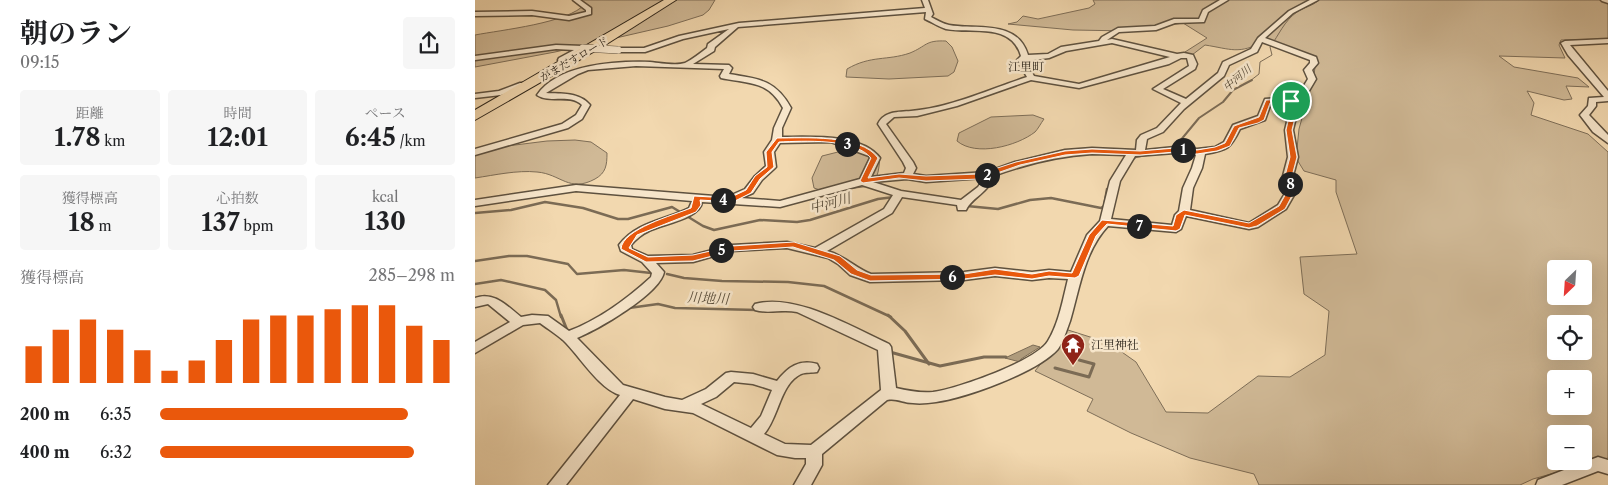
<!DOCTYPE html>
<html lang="ja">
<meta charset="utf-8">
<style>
:root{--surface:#fff;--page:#f6f6f6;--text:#202124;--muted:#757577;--accent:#ea580c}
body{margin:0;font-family:"Libre Caslon Text","Noto Serif JP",serif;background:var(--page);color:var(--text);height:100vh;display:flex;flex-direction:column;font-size:19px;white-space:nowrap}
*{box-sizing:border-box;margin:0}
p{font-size:16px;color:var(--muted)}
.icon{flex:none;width:28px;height:28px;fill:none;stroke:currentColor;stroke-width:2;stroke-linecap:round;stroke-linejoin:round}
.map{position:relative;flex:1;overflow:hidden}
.drawer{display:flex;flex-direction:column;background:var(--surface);width:475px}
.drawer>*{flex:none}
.needle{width:32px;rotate:205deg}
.fabs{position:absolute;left:1072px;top:260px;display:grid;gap:10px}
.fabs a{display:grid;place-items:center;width:45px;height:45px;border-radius:5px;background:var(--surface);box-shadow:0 5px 20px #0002;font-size:25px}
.pin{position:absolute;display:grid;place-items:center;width:42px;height:42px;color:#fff;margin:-21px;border:2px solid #fff;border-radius:50%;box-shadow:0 1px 5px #0007}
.km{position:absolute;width:25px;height:25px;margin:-12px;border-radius:50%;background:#222;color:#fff;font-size:14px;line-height:25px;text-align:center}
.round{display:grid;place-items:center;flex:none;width:52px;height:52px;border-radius:5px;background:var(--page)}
.head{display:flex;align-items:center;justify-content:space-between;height:85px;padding:0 20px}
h1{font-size:28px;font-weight:700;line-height:38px}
.stats{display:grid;grid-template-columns:repeat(3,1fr);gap:8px;height:85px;padding:5px 20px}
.stats div{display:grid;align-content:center;border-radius:5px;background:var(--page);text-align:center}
.stats b{font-size:25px;font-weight:700}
.stats small{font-size:14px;font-weight:400}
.stats p{font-size:14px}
.chart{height:140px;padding:10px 20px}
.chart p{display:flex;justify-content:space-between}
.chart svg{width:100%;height:90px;margin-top:5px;stroke:var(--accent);stroke-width:6}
ul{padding:0 20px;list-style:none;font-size:16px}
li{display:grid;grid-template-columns:80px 60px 1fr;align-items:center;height:38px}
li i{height:12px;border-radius:6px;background:var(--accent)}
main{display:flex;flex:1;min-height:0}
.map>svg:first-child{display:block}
.green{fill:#d0b996;stroke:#7e6e58;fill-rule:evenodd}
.water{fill:#af9b7c;stroke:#7b6b55}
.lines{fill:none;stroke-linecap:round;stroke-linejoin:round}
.stream-far3{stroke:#7b6b55;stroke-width:1}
.stream-far2{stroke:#7b6b55;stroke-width:2}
.stream-far1{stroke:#7b6b55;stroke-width:2.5}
.stream{stroke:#7b6b55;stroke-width:3}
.minor-casing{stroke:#5e513f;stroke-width:3}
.highway-casing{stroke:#2c241a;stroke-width:2}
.minor{fill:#f7e6cb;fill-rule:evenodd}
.highway{fill:#f2d8af;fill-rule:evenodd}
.minor-bridge-casing{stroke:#5e513f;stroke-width:8;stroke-linecap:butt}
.minor-bridge{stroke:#f7e6cb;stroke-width:7}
.route{fill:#ea580c;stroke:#fff;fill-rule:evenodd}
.labels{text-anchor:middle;stroke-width:5;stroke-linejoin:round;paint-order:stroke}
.far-street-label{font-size:11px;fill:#2c241a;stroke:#f7e6cb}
.far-water-label{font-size:11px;font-style:italic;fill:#5a4e3c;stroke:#f7e6cb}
.far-quarter-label{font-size:12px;fill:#2c241a;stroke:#f7e6cb}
.poi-label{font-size:12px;fill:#2c241a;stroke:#f7e6cb;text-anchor:start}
.water-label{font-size:14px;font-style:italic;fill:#5a4e3c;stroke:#f7e6cb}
</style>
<main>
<section class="drawer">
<div class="head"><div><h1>朝のラン</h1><p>09:15</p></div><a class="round"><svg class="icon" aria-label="share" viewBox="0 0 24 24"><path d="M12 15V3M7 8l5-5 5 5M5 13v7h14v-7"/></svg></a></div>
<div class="stats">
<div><p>距離</p><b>1.78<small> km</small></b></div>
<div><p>時間</p><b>12:01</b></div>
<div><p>ペース</p><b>6:45<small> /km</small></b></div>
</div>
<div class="stats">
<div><p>獲得標高</p><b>18<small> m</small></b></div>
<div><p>心拍数</p><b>137<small> bpm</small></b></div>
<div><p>kcal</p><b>130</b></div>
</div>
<div class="chart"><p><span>獲得標高</span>285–298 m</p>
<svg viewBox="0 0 160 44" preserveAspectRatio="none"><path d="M5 44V26M15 44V18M25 44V13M35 44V18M45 44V28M55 44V38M65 44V33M75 44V23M85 44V13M95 44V11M105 44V11M115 44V8M125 44V6M135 44V6M145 44V16M155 44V23"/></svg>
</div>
<ul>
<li><b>200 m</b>6:35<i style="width:84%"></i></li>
<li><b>400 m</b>6:32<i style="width:86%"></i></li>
</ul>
</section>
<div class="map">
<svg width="1133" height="485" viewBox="0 0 1133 485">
<rect width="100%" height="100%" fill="#f2d8af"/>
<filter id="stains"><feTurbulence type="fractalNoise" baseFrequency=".004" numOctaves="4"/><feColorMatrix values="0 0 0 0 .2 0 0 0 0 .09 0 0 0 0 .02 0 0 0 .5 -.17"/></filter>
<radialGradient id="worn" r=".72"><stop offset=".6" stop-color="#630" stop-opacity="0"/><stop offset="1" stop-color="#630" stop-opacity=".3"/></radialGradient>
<!-- green -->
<g class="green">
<path d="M106 0H240L234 10 228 15 193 26 80 52 0 67V35C26 30 94 23 110 4Z"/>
<path d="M618 0H1133V39L1086 40 1084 45 1090 58 1024 56 1039 67 1103 78 1114 87 1091 86 1097 99 1089 100 1052 91 1059 103 1056 115 1113 134 1133 152V458L1058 479 1045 485H784L779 474 715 458 656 433 612 411 618 399 560 371 593 330 634 343 661 362 691 412 733 413 783 376 815 377 850 355 854 311 829 294 825 257 882 254 861 192V180L829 171 821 158 824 129 839 75 840 67 834 59 789 41C764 55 756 49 730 45L717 55 710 52 732 38 708 23 655 31 598 30 533 24 542 22 548 16 563 19 614 8 620 4ZM1081 269H1109V296H1081ZM1081 324H1109V351H1081ZM1081 379H1109V406H1081ZM1081 434H1109V461H1081Z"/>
<path d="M471 41 477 47 483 61 479 72 473 76 414 79 371 77 372 69C396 55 412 61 435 53 452 46 450 40 471 41Z"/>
<path d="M558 115 569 119C566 123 563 129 560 132 542 146 501 157 482 141L484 133 516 117Z"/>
<path d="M100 140 116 142 132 153C132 165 131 173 120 179 94 193 86 174 62 172 42 170 20 175 0 178V150L72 141Z"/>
<path d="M388 151 405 156C404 166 404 179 395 186L351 192 339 188 337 178 347 156 363 152Z"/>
</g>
<!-- water -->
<polygon class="water" points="558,345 565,347 546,359 545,362 530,358"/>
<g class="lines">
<!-- stream-far3 -->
<path class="stream-far3" d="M775 81 784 74 785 62 797 55 795 47C804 35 809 21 822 12 829 7 838 6 844 0"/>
<!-- stream-far2 -->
<g class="stream-far2">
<polyline points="700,147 724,118 748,102 758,90 777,80"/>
<polyline points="657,160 661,157 678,154"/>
<polyline points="643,183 649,174"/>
</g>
<!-- stream-far1 -->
<g class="stream-far1">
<polyline points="492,206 523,209 555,200 576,198 626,208 629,206 632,189 636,187"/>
<polyline points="0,213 36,210 70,202 108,208 143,219 153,219 197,207 228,226 239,230 285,220 322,222 335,220 403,199 419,197"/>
<polyline points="0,261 34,256 52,256 93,264 102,274 149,270 176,273"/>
<polyline points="192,274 209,278 247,281 313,282 349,286 416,317"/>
<polyline points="0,284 26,280 70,290 81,300 86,317"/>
<polyline points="154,308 183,304 200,308 282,310"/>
</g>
<!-- stream -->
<g class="stream">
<polyline points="86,315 92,330"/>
<polyline points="413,315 430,331 454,364"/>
<polyline points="415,352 465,366 509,357 531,357"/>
<polyline points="580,368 614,377 619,364 604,360"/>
</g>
<!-- minor casing -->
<g class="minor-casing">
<g id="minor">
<polygon points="98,0 105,0 116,8 116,14 94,20 57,15 0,16 0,12 57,11 94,16 111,12 111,10"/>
<path d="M447 0H453L458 14 456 17C462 20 468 24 474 25 502 30 542 19 553 55L573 54 586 47 624 41 627 37 643 28 680 26 699 19H724L728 10 745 0H753L733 12 729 22 700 23 681 30 644 32 632 40 637 39 702 54 709 53 718 55 722 64 720 69 688 89 711 99 743 73 748 62 776 49 783 38 814 11 835 0H843L818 13 790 38 841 57 843 63 837 70 841 79 828 101 820 102 823 109 818 130 823 157 818 176 822 190 811 209 783 227 774 229 711 216 706 229 701 232 633 226C609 252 605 287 595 321 592 329 588 342 583 349 563 372 491 398 461 402 454 403 445 404 438 403 428 403 422 398 412 400L347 454V465L336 485H319L331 464V458H320L302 455 218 413 190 409 158 399 91 485H73L145 395C124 389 104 355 88 340 81 334 73 329 65 323L48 325 0 353V342L35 322 13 304 0 307V298C19 291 32 306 46 317L57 315 73 316 94 331C125 319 152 299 176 277L177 273 167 262 146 251 144 245C161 222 190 220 214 208L217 201 101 191 0 206V200L101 185 252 197 270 189 280 176 291 166 289 152 297 140 299 128 308 108C293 80 274 84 246 78L245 76 249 69 161 66 113 70 103 74 71 93C87 94 104 92 115 105L107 119 93 128 0 155V149L87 124 101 115 107 105C94 93 75 104 62 95 83 64 141 61 175 62 185 63 201 66 210 63 218 59 225 53 232 48L233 44 254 29 208 39 170 52H143L139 50 140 48H169L204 36 264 23 450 8ZM451 12 450 19C457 22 464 27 471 29 498 34 536 22 546 56L542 60 552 77C515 89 475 108 436 111 423 112 409 111 403 124L428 162 431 168 429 173 396 177 405 158C387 133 334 137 307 137V128L316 108C300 79 283 79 254 74L257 68 254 65 218 64 239 51 240 47 263 27ZM787 42 835 60V63L829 70 833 79 822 97 790 99 783 116 758 125 749 142 740 147 722 149 700 147 670 150 672 139 688 132 709 109 749 76 754 65 782 52ZM637 43 695 57 604 84 559 76 550 61 574 58 591 51ZM706 58H712L714 66 678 89 706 103 682 128 666 135 662 140 661 150 617 148 590 150 540 162 512 172 451 176 438 174 441 168 438 162 411 124 419 117 442 116 482 106 556 80 604 88 694 64ZM812 102 815 109 810 130 813 157 808 176 812 190 803 205 774 223 715 210 718 188 727 168 730 154C753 150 755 149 765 129L790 120 796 103ZM356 142 394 156 395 158 385 179 305 201 266 198 278 193 287 180 299 169 301 167 299 152 305 143ZM700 153 721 155 717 168 708 188 704 211 700 215 697 225 636 219 645 181 660 156ZM617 154 651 155 635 181 625 221 612 235 596 272 574 270 557 272 520 268 489 272 396 274C380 268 369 255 352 251L417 213 427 197 482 205 483 210H491C497 197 515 192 518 176 551 164 583 156 617 154ZM509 178 503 187 486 200 426 191 398 182 432 179 451 182ZM387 185 418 195 409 209 340 248 312 242 257 245 218 255 173 256 157 249 156 245C161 239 167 234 174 231 188 224 226 218 227 202L305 207ZM312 248 353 258 363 264 375 275 395 282 489 280 520 276 557 280 574 278 593 279C588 299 584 323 573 341 561 361 482 389 458 392 444 393 434 391 421 388L416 347 414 344C376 327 321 293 280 304L278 307 280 310C293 314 308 309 322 312L403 350 406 390 336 445 310 444 289 434C304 417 305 384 326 374 331 372 337 373 342 372L344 368 342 364C324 359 313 367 302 381L278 374 256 372 251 373 231 389 207 400 190 397 148 385 102 338C122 330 185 294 189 272L181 263 218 262 257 251ZM259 382 278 384 297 390 286 416 276 428 226 404 241 397Z"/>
<polygon points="1126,0 1133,0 1133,3 1127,1"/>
<polygon points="1133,39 1133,43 1095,45 1133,91 1133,101 1121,102 1121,106 1114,115 1133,135 1133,143 1118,132 1105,115 1113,106 1114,98 1129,97 1093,55 1086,43 1090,41"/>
<polygon points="81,45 108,46 112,48 87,62 83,60 84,58 99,50 81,49 0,60 0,56"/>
<polygon points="45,83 48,83 48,87 26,95 0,98 0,94 24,91"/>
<polygon points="1123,457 1133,460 1133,474 1123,471 1087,485 1061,485 1063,480"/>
</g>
</g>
<!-- highway casing -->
<g class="highway-casing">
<polygon id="highway" points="189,0 201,0 127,47 0,120 0,110"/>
</g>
<!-- minor -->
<use href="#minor" class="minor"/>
<!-- highway -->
<use href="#highway" class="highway"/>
<!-- minor-bridge casing -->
<g class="minor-bridge-casing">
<polyline id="minor-bridge" points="108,48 143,50"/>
</g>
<!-- minor-bridge -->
<use href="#minor-bridge" class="minor-bridge"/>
</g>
<!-- route -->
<path class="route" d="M818 99 822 109 817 130 822 157 817 176 820 190 810 209 782 226 774 228 710 215 705 229 701 231 632 224 621 236 604 276 600 278 574 276 557 279 520 275 489 279 395 281 376 274 359 260 318 247 257 251 218 261 171 262 146 249C147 229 199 215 216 208L219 196 254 198 271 190 280 176 292 167 291 152 302 138C329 138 386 134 403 158L393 178 424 174 451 176 504 174 541 162 590 151 617 149 665 151 700 148 722 150 740 147 750 143 759 126 784 117 791 100ZM795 103H813L816 109 811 130 815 157 810 176 813 190 804 206 774 223 709 210 701 215 698 226 627 220 614 235 597 273 574 271 557 274 520 269 489 274 396 275 382 270 365 256 319 242 257 246 218 255 173 257 154 248 162 235 221 212 226 205 225 200 258 202 276 193 285 179 299 167 297 152 304 142C328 141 380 138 396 158L385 181 388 183 424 178 451 181 505 179 545 165 590 155 617 153 665 155 700 152 722 154 742 151 755 146 764 128 783 123 789 120Z"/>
<!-- icons -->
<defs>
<g id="temple-pin" transform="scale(1.25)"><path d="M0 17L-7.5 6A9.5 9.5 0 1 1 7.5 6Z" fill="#8f2418" stroke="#f7e6cb"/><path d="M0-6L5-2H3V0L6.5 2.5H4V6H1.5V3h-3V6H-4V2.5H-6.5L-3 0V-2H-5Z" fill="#fff"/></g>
</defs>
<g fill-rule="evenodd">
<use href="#temple-pin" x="598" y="345"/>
</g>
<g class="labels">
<!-- far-street labels -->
<g class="far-street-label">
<text transform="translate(99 59) rotate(-30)" y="4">がまだすロード</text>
</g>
<!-- far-water labels -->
<g class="far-water-label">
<text transform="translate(762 78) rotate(-40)" y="4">中河川</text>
</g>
<!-- far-quarter labels -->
<g class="far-quarter-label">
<text x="551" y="71">江里町</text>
</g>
<!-- poi labels -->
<g class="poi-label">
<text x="616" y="349">江里神社</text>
</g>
<!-- water labels -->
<g class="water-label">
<text transform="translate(355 203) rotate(-15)" y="5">中河川</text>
<text transform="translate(233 298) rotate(3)" y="5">川地川</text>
</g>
</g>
<rect width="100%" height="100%" filter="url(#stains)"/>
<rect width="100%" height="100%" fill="url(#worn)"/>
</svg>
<div class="fabs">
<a><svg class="needle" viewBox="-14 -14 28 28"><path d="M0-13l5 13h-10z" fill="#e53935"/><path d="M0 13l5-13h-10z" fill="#757577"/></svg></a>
<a><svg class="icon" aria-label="locate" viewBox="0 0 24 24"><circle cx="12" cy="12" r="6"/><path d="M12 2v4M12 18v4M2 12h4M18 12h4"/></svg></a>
<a>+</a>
<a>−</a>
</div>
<div class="pin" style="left:816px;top:101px;background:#1e9e55"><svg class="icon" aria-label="arrive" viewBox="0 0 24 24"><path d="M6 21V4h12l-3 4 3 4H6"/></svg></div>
<b class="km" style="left:708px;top:150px">1</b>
<b class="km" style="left:512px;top:175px">2</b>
<b class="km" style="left:372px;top:144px">3</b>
<b class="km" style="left:248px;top:200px">4</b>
<b class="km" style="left:246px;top:250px">5</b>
<b class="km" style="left:477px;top:277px">6</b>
<b class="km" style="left:664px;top:226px">7</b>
<b class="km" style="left:815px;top:184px">8</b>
</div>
</main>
